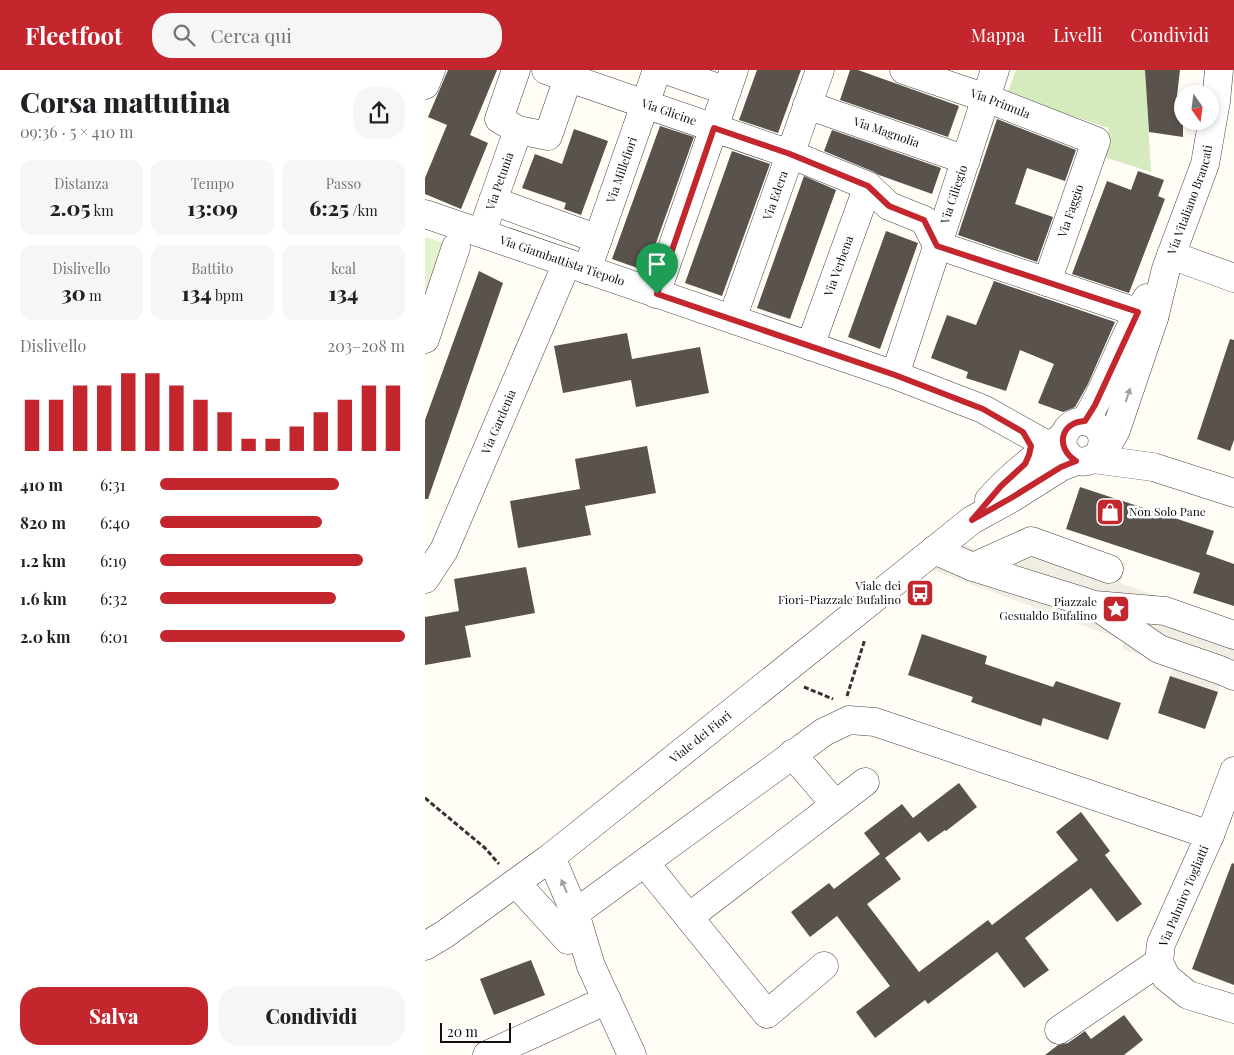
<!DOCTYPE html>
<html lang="it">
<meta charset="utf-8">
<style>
:root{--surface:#fff;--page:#f6f6f6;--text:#202124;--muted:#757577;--accent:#c4262e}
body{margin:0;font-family:"Playfair Display",serif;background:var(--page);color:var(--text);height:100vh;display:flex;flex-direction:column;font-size:19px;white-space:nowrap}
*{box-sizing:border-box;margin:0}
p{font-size:16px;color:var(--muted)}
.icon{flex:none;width:28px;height:28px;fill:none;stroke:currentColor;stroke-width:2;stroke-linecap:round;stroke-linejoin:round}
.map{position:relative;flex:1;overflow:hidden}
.side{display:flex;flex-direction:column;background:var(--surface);width:425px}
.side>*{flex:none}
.needle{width:32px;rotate:166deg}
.tools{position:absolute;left:749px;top:15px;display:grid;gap:10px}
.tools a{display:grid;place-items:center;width:45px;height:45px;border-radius:50%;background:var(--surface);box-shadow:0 2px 8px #0003;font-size:25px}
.scale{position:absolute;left:15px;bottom:12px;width:71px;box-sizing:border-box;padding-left:5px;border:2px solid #111;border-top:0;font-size:14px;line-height:18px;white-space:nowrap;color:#111;-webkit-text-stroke:4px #fff;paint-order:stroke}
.pin{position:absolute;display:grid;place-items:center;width:42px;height:42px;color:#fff;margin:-51px -21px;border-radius:50% 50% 50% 0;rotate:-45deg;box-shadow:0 0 5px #0007}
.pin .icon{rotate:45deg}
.round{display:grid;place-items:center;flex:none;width:52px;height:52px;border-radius:20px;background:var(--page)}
.headline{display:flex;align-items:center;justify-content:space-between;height:85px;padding:0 20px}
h1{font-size:28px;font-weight:800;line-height:38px}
.stats{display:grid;grid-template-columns:repeat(3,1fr);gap:8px;height:85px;padding:5px 20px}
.stats div{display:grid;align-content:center;border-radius:12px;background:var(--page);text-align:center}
.stats b{font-size:21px;font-weight:800}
.stats small{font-size:14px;font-weight:400}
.stats p{font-size:14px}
.chart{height:140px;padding:10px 20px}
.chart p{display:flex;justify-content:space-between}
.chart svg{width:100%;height:90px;margin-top:5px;stroke:var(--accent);stroke-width:6}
.cta{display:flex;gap:10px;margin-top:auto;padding:10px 20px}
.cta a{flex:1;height:58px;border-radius:20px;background:var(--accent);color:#fff;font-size:20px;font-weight:800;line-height:58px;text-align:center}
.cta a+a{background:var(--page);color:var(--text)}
ul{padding:0 20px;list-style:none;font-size:16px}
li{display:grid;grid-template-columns:80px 60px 1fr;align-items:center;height:38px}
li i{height:12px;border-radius:6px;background:var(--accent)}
header{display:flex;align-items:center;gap:30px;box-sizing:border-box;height:70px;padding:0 25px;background:var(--accent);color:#fff}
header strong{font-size:24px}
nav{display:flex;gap:28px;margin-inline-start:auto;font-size:18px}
.search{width:350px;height:45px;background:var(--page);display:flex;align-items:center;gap:12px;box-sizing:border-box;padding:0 18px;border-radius:20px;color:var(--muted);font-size:19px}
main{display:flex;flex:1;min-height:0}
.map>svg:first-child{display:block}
.green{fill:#d5ebbd}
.pitch{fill:#e6f2cf}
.plaza{fill:#f1ede2}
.building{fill:#5a524d}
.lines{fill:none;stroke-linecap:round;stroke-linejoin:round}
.minor-casing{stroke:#444;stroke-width:29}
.path{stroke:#333;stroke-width:3;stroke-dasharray:5 2.5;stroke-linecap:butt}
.minor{stroke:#fff;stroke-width:28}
.oneway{fill:#a0a0a0}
.route-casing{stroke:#fff;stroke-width:10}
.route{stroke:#c4262e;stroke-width:6}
.labels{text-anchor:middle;stroke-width:5;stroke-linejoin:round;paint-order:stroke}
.street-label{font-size:12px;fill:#111;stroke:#fff}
.poi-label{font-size:12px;fill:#111;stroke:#fff;text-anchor:end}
</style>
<header>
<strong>Fleetfoot</strong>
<div class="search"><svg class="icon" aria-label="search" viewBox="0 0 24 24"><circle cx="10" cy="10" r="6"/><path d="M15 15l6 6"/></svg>Cerca qui</div>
<nav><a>Mappa</a><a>Livelli</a><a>Condividi</a></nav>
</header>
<main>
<section class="side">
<div class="headline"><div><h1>Corsa mattutina</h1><p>09:36 · 5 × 410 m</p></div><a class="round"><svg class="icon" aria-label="share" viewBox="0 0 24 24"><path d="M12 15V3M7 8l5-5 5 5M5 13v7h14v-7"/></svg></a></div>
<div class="stats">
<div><p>Distanza</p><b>2.05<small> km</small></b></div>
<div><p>Tempo</p><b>13:09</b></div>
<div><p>Passo</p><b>6:25<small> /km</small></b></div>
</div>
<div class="stats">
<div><p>Dislivello</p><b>30<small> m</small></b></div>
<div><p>Battito</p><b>134<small> bpm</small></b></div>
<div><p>kcal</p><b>134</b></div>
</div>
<div class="chart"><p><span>Dislivello</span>203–208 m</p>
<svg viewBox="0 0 160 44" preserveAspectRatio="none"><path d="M5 44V19M15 44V19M25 44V12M35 44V12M45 44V6M55 44V6M65 44V12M75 44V19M85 44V25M95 44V38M105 44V38M115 44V32M125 44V25M135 44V19M145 44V12M155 44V12"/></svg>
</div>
<ul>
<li><b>410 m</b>6:31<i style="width:73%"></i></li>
<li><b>820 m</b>6:40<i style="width:66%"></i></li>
<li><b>1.2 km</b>6:19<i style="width:83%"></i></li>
<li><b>1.6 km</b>6:32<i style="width:72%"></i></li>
<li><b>2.0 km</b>6:01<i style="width:100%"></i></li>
</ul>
<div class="cta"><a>Salva</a><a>Condividi</a></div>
</section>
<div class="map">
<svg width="809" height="985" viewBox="0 0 809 985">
<rect width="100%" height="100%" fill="#fffdf5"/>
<!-- green -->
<polygon class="green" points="591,0 720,0 726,102 676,86 684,58 582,25"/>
<!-- pitch -->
<polygon class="pitch" points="0,167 23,174 0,242"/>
<!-- plaza -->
<polygon class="plaza" points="602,458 702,493 695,513 809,553 809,618 796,614 793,622 745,606 748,597 697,579 700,571 492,494 524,468 567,486"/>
<!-- building -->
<g class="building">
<polygon points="23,0 72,0 45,65 63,73 36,139 0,124 0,108 22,55 3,47"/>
<polygon points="332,0 376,0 353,63 314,50"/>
<polygon points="425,0 433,0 534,36 523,67 415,30"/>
<polygon points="720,0 755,0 750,43 758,44 758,67 724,62"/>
<polygon points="572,49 651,80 640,111 602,98 590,134 628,147 612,192 533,165"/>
<polygon points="235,56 269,67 221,201 187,189"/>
<polygon points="149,59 183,71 156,145 139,139 141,133 97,118 110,84 137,94"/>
<polygon points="407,60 516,98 507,124 454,105 449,102 399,81"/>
<polygon points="307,81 345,94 297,226 260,213"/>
<polygon points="713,101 739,110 733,126 740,129 704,223 647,204 682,111 706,120"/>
<polygon points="379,106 411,120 365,249 332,238"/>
<polygon points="461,161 493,173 455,279 423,267"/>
<polygon points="54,201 78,213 3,429 0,429 0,350"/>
<polygon points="569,211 690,252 663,314 650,337 638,342 613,333 629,294 595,280 581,321 541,308 543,302 506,288 522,245 551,255"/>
<polygon points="202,263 207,289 275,277 284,323 211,337 206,310 138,323 129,276"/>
<polygon points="805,269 809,270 809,370 805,381 772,369"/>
<polygon points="222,376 231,423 160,436 166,465 93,478 85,431 155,419 150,389"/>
<polygon points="655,417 789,461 781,484 809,494 809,536 768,523 775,503 641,459"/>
<polygon points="101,497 110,543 40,556 46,587 0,595 0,547 34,541 29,509"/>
<polygon points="497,564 562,586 560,594 628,617 631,611 696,633 683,670 618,648 616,656 546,632 548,627 483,605"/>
<polygon points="745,606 793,622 780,659 733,643"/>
<polygon points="534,713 552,737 521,761 520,760 503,772 495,762 460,788 476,809 442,834 494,902 563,850 567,855 653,790 631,762 656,742 685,781 680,785 717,834 692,852 666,818 600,868 624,900 599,918 572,882 503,934 500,930 450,968 431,942 465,916 412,846 385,867 366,842 404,813 409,819 455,784 439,763 477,734 488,748"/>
<polygon points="807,793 809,794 809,915 767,899"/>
<polygon points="106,890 120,925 69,945 55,909"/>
<polygon points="699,945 718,970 699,985 620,985 633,975 643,973 660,961 666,969"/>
</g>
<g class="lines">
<!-- minor casing -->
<g class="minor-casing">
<g id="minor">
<polyline points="91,0 74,49 93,60 123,66 143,8"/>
<path id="s1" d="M121 0 365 84 443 116 464 136 499 150 512 175 729 248"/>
<polyline points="241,0 302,21"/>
<path id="s2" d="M479 0 561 28 671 71 622 212"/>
<polyline points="0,15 6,0"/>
<path id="s3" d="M382 35 541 90"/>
<polyline points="68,131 173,169"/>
<path id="s4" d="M0 144 470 305 558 339 624 376 640 382"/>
<path id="s5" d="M62 148 93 60"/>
<polyline points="746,185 809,208"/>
<path id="s6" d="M162 200 232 0"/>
<polyline points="231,224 309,0"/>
<path id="s7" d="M307 249 395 0"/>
<polyline points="0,269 31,177"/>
<path id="s8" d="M385 276 443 116"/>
<path id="s9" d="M470 305 570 0"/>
<path d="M660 351C685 312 697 266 722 228"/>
<path id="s10" d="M675 382C687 353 651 340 640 363 637 368 637 375 640 381 642 384 645 387 648 389 667 400 684 374 691 360L729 248 741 199 780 94 791 31 794 0"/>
<polyline points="668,389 728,397 809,423"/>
<path d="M564 430C586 405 611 386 637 367"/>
<polyline points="509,480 548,497 670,535 740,541 809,565"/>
<polyline points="548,497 606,471 684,499"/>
<path id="s11" d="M0 509 19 480 142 193"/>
<polyline points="671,536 734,579 795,600 809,606"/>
<polyline points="367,684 410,734"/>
<polyline points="809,701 785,765 736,874 734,892 741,907 763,925 809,939"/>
<polyline points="126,787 150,843 166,896 207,985"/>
<polyline points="220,793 342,944 399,896"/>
<polyline points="91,813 143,870"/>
<polyline points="264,847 440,712"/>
<polyline points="131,857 399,662 424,650 450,652 785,765"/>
<path id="s12" d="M0 876 20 864 126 787 547 450 587 428 636 397 651 391"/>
<polyline points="634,960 734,892"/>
<polyline points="62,985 182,930"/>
</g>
</g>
<!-- path -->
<g class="path">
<polyline points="379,617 408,629"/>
<polyline points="422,626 440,569"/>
<polyline points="0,728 60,778 74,794"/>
</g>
<!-- minor -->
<use href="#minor" class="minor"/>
</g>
<!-- one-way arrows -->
<defs><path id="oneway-solid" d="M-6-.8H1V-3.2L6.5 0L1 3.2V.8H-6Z" transform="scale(1.25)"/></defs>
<g class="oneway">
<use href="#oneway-solid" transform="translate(703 325) rotate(-72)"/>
<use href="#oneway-solid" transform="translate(139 816) rotate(-113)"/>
</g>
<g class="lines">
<!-- route casing -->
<g class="route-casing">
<path id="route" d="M289 58 365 84 443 116 464 136 499 150 512 176 713 242 670 335 660 351C635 352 630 378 651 391L636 397 586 428 547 450 576 416 600 394 604 385 606 376 598 362 558 339 470 305 232 224Z"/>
</g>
<!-- route -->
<use href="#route" class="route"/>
</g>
<!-- icons -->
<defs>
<g id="shop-square" transform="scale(1.4375)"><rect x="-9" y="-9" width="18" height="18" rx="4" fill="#c4262e" stroke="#fff"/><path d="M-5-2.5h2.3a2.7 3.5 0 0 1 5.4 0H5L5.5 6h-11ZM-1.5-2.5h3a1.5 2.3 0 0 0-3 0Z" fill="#fff"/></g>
<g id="bus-square" transform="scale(1.4375)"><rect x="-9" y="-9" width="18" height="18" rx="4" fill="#c4262e" stroke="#fff"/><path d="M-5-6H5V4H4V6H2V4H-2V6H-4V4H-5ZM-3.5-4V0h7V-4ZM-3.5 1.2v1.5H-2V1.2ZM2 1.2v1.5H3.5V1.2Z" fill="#fff"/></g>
<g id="sight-square" transform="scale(1.4375)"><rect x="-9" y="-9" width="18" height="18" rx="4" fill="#c4262e" stroke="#fff"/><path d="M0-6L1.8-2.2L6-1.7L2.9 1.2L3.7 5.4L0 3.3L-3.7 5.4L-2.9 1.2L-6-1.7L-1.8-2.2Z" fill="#fff"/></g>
</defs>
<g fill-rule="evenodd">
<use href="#shop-square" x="685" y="442"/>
<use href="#bus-square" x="495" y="523"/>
<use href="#sight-square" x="691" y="539"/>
</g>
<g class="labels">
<!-- street labels -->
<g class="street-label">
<text dy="4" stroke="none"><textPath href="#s2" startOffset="102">Via Primula</textPath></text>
<text dy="4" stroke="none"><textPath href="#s1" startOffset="130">Via Glicine</textPath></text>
<text dy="4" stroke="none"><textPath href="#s3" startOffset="84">Via Magnolia</textPath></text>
<text dy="4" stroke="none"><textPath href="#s6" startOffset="106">Via Millefiori</textPath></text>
<text dy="4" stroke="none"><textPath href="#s5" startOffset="39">Via Petunia</textPath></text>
<text dy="4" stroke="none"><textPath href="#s9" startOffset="190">Via Ciliegio</textPath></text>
<text dy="4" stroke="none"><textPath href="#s7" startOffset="131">Via Edera</textPath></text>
<text dy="4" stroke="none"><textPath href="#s10" startOffset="395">Via Vitaliano Brancati</textPath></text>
<text transform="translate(646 141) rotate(-71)" y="4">Via Faggio</text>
<text dy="4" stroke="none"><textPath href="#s4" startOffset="145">Via Giambattista Tiepolo</textPath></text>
<text dy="4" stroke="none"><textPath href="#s8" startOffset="85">Via Verbena</textPath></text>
<text dy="4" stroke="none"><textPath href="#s11" startOffset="174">Via Gardenia</textPath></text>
<text dy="4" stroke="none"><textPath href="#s12" startOffset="346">Viale dei Fiori</textPath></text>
<text transform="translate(759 826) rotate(-67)" y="4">Via Palmiro Togliatti</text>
</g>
<!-- poi labels -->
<g class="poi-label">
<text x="704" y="446" text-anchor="start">Non Solo Pane</text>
<text x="476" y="520">Viale dei<tspan x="476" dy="14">Fiori-Piazzale Bufalino</tspan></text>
<text x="672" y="536">Piazzale<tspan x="672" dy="14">Gesualdo Bufalino</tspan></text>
</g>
</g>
</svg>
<div class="tools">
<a><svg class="needle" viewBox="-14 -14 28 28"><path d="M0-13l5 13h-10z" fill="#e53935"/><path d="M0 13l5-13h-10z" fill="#757577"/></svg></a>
</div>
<div class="scale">20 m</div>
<div class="pin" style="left:232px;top:224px;background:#1e9e55"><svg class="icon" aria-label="arrive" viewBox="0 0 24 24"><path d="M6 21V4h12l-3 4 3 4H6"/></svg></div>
</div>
</main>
